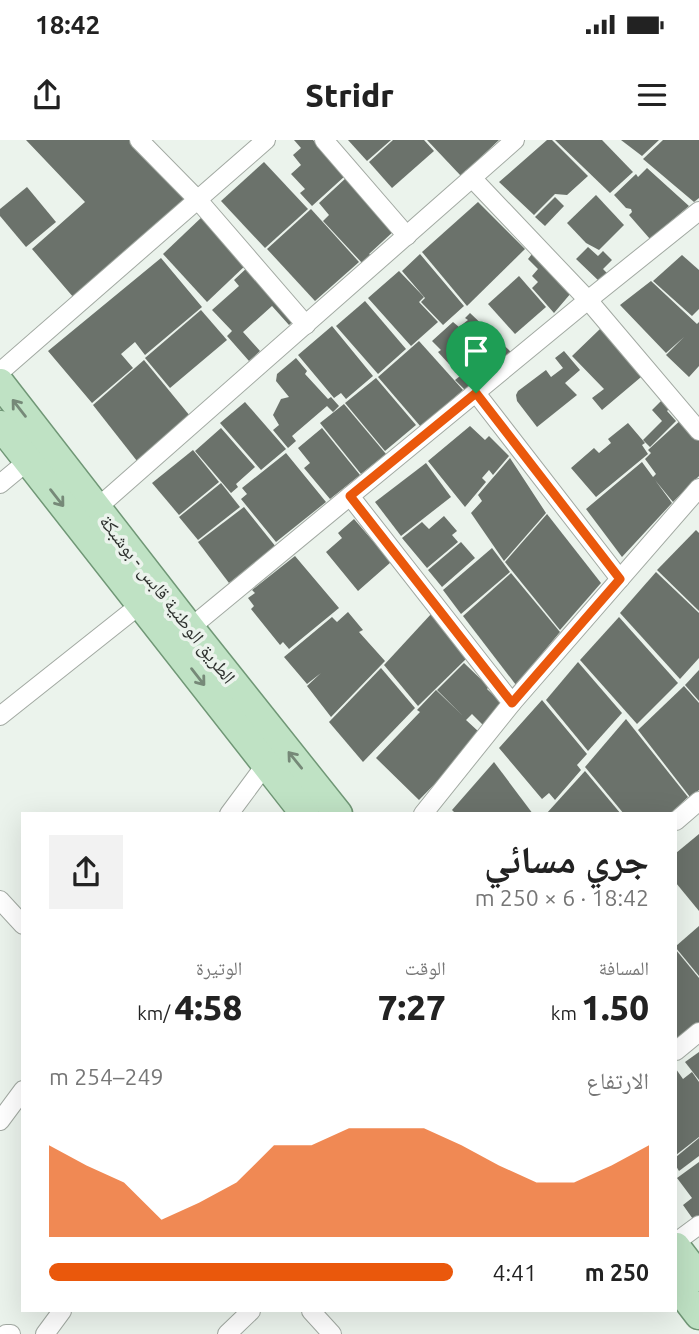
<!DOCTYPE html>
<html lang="ar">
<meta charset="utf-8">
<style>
:root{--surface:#fff;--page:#f2f2f2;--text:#222;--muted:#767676;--accent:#ea580c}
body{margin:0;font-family:Ubuntu,"Noto Naskh Arabic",sans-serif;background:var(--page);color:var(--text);direction:rtl;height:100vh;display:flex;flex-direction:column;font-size:26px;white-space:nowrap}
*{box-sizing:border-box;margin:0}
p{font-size:23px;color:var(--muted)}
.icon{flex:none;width:38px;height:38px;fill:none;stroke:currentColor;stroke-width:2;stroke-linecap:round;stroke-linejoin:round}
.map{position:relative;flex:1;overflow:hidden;direction:ltr}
.drawer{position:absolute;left:21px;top:672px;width:656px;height:500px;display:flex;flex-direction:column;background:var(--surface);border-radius:0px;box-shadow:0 7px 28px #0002;direction:rtl}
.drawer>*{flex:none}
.pin{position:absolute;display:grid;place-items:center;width:60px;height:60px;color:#fff;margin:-72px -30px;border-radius:50% 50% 50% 0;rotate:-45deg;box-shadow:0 0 7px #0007}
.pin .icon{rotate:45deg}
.round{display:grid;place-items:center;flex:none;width:74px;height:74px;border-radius:0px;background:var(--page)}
.summary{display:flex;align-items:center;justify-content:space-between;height:119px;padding:0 28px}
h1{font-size:38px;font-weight:800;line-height:52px}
.metrics{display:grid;grid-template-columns:repeat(3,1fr);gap:10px;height:119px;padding:7px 28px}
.metrics div{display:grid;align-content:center}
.metrics b{font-size:35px;font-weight:800}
.metrics small{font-size:19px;font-weight:400}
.metrics p{font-size:19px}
.chart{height:196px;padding:14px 28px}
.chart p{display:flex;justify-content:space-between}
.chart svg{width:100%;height:126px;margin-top:7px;fill:var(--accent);opacity:.7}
ul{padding:0 28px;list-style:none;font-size:23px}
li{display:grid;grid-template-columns:112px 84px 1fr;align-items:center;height:52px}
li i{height:18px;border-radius:9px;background:var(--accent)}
.status{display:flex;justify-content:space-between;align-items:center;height:49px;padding:0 35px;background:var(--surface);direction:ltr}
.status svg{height:19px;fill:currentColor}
header{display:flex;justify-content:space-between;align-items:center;height:91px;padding:0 28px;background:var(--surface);font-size:32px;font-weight:800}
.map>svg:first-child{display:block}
.building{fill:#6b726b}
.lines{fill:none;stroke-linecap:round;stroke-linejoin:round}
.minor-casing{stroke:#a2a9a2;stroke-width:20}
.primary-casing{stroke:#709776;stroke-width:31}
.minor{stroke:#fff;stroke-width:18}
.primary{stroke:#bfe2c4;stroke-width:28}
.oneway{stroke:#768978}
.route-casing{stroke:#fff;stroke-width:14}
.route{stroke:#ea580c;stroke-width:9}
.labels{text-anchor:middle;stroke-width:7;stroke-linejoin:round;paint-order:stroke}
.street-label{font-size:19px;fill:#2d302d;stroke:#ebf3ec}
</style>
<div class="status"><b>18:42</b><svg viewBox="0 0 49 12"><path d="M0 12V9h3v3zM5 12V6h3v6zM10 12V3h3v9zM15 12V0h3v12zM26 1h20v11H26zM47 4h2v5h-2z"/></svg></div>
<header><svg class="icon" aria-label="menu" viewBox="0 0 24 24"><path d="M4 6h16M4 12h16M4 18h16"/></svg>Stridr<svg class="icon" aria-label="share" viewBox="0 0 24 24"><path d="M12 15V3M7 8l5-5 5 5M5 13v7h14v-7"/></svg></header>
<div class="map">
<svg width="699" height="1194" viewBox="0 0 699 1194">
<rect width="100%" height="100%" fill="#ebf3ec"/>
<!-- building -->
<g class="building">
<polygon points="26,0 137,0 192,56 74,158 32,109 85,62"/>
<polygon points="294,0 313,0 345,36 312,66 300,53 305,49 291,34 301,25 293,15 301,8"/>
<polygon points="348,0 391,0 367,21"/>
<polygon points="393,0 424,0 434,11 392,48 369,22"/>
<polygon points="427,0 499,0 461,36"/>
<polygon points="547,0 552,0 588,36 567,55 555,54 534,75 499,42"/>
<polygon points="555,0 602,0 633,32 610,53"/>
<polygon points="621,0 659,0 642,16"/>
<polygon points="663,0 699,0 699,58 694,62 643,19"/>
<polygon points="264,22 308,69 265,108 221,61"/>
<polygon points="647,28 689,66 650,99 629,75 632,72 631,69 626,68 614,55 636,34 638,37"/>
<polygon points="347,37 395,90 369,114 372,116 363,124 323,81 329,75 319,63"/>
<polygon points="27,47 56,82 26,107 0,76 0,69"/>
<polygon points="596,55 624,85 599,110 586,103 567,83"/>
<polygon points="555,57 564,66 545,86 535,77"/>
<polygon points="478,62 525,109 467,166 422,112"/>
<polygon points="311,69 359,122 315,161 267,109"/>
<polygon points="204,75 248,123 207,162 163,114"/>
<polygon points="588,107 598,116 603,111 612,120 603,129 608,134 600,142 576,119"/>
<polygon points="536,109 577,146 554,173 532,148 538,142 532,136 538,129 528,119"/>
<polygon points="420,114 464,166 443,185 421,162 425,158 402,131"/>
<polygon points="682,115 699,130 699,169 692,176 653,141"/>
<polygon points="161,118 202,167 145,215 135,202 121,214 133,228 92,263 48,211"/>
<polygon points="249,126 297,178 289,185 272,166 243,192 260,211 249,221 227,196 232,191 212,170 239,146 234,140"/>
<polygon points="399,131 424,157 419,162 438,182 411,206 368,158"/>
<polygon points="519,136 546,167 515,194 488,164"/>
<polygon points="651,141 697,184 699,182 699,226 689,237 666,215 684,197 666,213 620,165"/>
<polygon points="365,161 406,209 378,234 336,186"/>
<polygon points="201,170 227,200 170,248 145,218"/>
<polygon points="470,173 511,212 502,219 492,208 480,212 471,224 482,236 465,250 455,240 465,232 453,220 449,224 438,212 441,210 432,201 453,182 459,187 468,180 465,178"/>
<polygon points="332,186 373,236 346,259 341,253 334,258 298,215"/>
<polygon points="600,189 605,192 647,232 602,270 592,258 604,249 572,216"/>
<polygon points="419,201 463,250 421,287 378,237"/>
<polygon points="564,211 580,230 565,243 577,255 537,287 517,261 516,255 518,251 546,230 551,237 563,228 555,218"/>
<polygon points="296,218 307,231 305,234 328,259 331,257 339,266 333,272 327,266 292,296 296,301 288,308 273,290 279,285 273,275 281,259 289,257 276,241 277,234"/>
<polygon points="144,220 190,276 137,321 93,265"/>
<polygon points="376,238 416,285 385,311 345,263"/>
<polygon points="666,256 674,264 667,271 676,281 650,307 643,300 662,281 652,270"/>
<polygon points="245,262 286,309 261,330 220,283"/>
<polygon points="344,264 386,314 361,334 320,283"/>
<polygon points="683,278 699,295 699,336 673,362 655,340 672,363 622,417 586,369 642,322 653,337 656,334 645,319 651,313 648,310"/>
<polygon points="628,283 645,303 642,305 648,314 596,357 571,328 594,308 599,313 611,303 608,299"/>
<polygon points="470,286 485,300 489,296 509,316 493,335 489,330 482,338 486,342 465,367 428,321"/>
<polygon points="221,288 255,327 236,344 238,347 231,353 195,311"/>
<polygon points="322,288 360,335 330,359 304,328 310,323 298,308"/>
<polygon points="193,310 219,342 179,375 152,343"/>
<polygon points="286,313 326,362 276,402 241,359 247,354 242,348"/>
<polygon points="510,318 546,373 504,421 471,373 482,361 478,355"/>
<polygon points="426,323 451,357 401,396 375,362"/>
<polygon points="221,343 240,367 198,400 179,377"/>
<polygon points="244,367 276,407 229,443 198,402"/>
<polygon points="547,374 601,443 560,490 505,422"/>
<polygon points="444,376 457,391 452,395 458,402 427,428 402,398 422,382 429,389"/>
<polygon points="354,379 391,422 358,451 326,412 342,398 338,393"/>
<polygon points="696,390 699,393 699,471 657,430"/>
<polygon points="461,402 475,418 442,447 428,430"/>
<polygon points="492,408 510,432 461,474 443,450"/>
<polygon points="295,416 339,468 289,509 283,502 280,505 251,469 254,466 248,458 255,453 252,450"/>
<polygon points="656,432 699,473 699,518 680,539 620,473"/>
<polygon points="511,433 560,492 516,545 463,476"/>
<polygon points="348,472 363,490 359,492 385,521 331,577 307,546 321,533 307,544 284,517 332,477 337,482"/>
<polygon points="432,473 469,516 418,566 384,525"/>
<polygon points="619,477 678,543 637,584 580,520"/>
<polygon points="578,522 622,573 588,611 546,560"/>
<polygon points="464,523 489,547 487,549 504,565 484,586 472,574 466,580 479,592 466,606 469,609 419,660 376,618 420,572 417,570 436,550 462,575 437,550"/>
<polygon points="381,528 415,568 363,622 329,582"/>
<polygon points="699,530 699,561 685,545"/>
<polygon points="684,546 699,563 699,650 690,657 638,590"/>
<polygon points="542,560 587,614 577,625 581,630 555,660 549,653 542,659 499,608"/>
<polygon points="626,579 688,657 670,674 624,674 585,627"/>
<polygon points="494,622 533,674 456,674 452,670"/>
<polygon points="585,631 621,674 546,674"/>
<polygon points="699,694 699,771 676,743 676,713"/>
<polygon points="699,786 699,836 676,808 676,806"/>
<polygon points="676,810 699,838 699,884 676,903"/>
<polygon points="699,912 699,940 685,922"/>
<polygon points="676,929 683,939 692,932 699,942 699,997 676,1015"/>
<polygon points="699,998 699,1016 679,1031 676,1026 676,1017"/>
<polygon points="699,1022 699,1079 695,1082 683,1065 692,1058 677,1038"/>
</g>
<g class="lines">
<!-- minor casing -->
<g class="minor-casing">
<g id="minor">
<polyline points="139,0 198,60 306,185"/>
<polyline points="324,0 407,96"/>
<polyline points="699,71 588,160 699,291"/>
<polyline points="0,232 266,0"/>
<polyline points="476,253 620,439"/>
<polyline points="0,344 35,315"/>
<polyline points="97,368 515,0"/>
<polyline points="190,488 350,356"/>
<polyline points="512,563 699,348"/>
<polyline points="0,576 141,464"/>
<polyline points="229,674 266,624"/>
<polyline points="423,674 512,563 350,356 588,160 472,38"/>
<polyline points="676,681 699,661"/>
<polyline points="0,760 23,785"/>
<polyline points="676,911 699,892"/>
<polyline points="0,981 23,950"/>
<polyline points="676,1102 699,1085"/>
<polyline points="311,1171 332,1194"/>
<polyline points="6,1194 11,1194"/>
<polyline points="45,1194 62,1171"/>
<polyline points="227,1194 251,1171"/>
</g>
</g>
<!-- primary casing -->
<g class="primary-casing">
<g id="primary">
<polyline points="0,243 190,488 338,674"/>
<polyline points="0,285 305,674"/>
<polyline points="676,1107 699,1137"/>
<polyline points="676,1145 699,1175"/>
</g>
</g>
<!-- minor -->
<use href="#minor" class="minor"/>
<!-- primary -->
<use href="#primary" class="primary"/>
</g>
<!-- one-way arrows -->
<defs><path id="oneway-shaft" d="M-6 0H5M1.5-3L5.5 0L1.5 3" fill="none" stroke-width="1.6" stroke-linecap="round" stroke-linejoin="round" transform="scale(1.75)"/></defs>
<g class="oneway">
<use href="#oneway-shaft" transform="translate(19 268) rotate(-128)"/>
<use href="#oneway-shaft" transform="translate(57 358) rotate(52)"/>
<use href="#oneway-shaft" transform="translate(198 537) rotate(52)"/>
<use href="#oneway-shaft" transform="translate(295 620) rotate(-129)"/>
</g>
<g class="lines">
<!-- route casing -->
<g class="route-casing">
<polygon id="route" points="476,253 620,439 512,563 350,356"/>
</g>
<!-- route -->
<use href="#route" class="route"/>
</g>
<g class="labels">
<!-- street labels -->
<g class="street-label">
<text transform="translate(168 459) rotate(52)" y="7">الطريق الوطنية قابس - بوشبكة</text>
</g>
</g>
</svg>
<div class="pin" style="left:476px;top:253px;background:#1e9e55"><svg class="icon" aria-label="arrive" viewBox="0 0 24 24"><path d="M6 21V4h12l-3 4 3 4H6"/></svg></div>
<section class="drawer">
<div class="summary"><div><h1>جري مسائي</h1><p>18:42 · 6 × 250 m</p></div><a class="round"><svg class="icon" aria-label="share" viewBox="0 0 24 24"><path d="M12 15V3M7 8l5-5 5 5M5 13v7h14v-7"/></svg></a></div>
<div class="metrics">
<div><p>المسافة</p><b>1.50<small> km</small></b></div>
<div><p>الوقت</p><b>7:27</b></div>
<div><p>الوتيرة</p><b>4:58<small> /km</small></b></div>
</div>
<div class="chart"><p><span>الارتفاع</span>249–254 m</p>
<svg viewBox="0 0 160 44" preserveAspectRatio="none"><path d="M0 44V12L10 19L20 25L30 38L40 32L50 25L60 12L70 12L80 6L90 6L100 6L110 12L120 19L130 25L140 25L150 19L160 12V44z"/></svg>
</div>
<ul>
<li><b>250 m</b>4:41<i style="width:100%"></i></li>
</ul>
</section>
</div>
